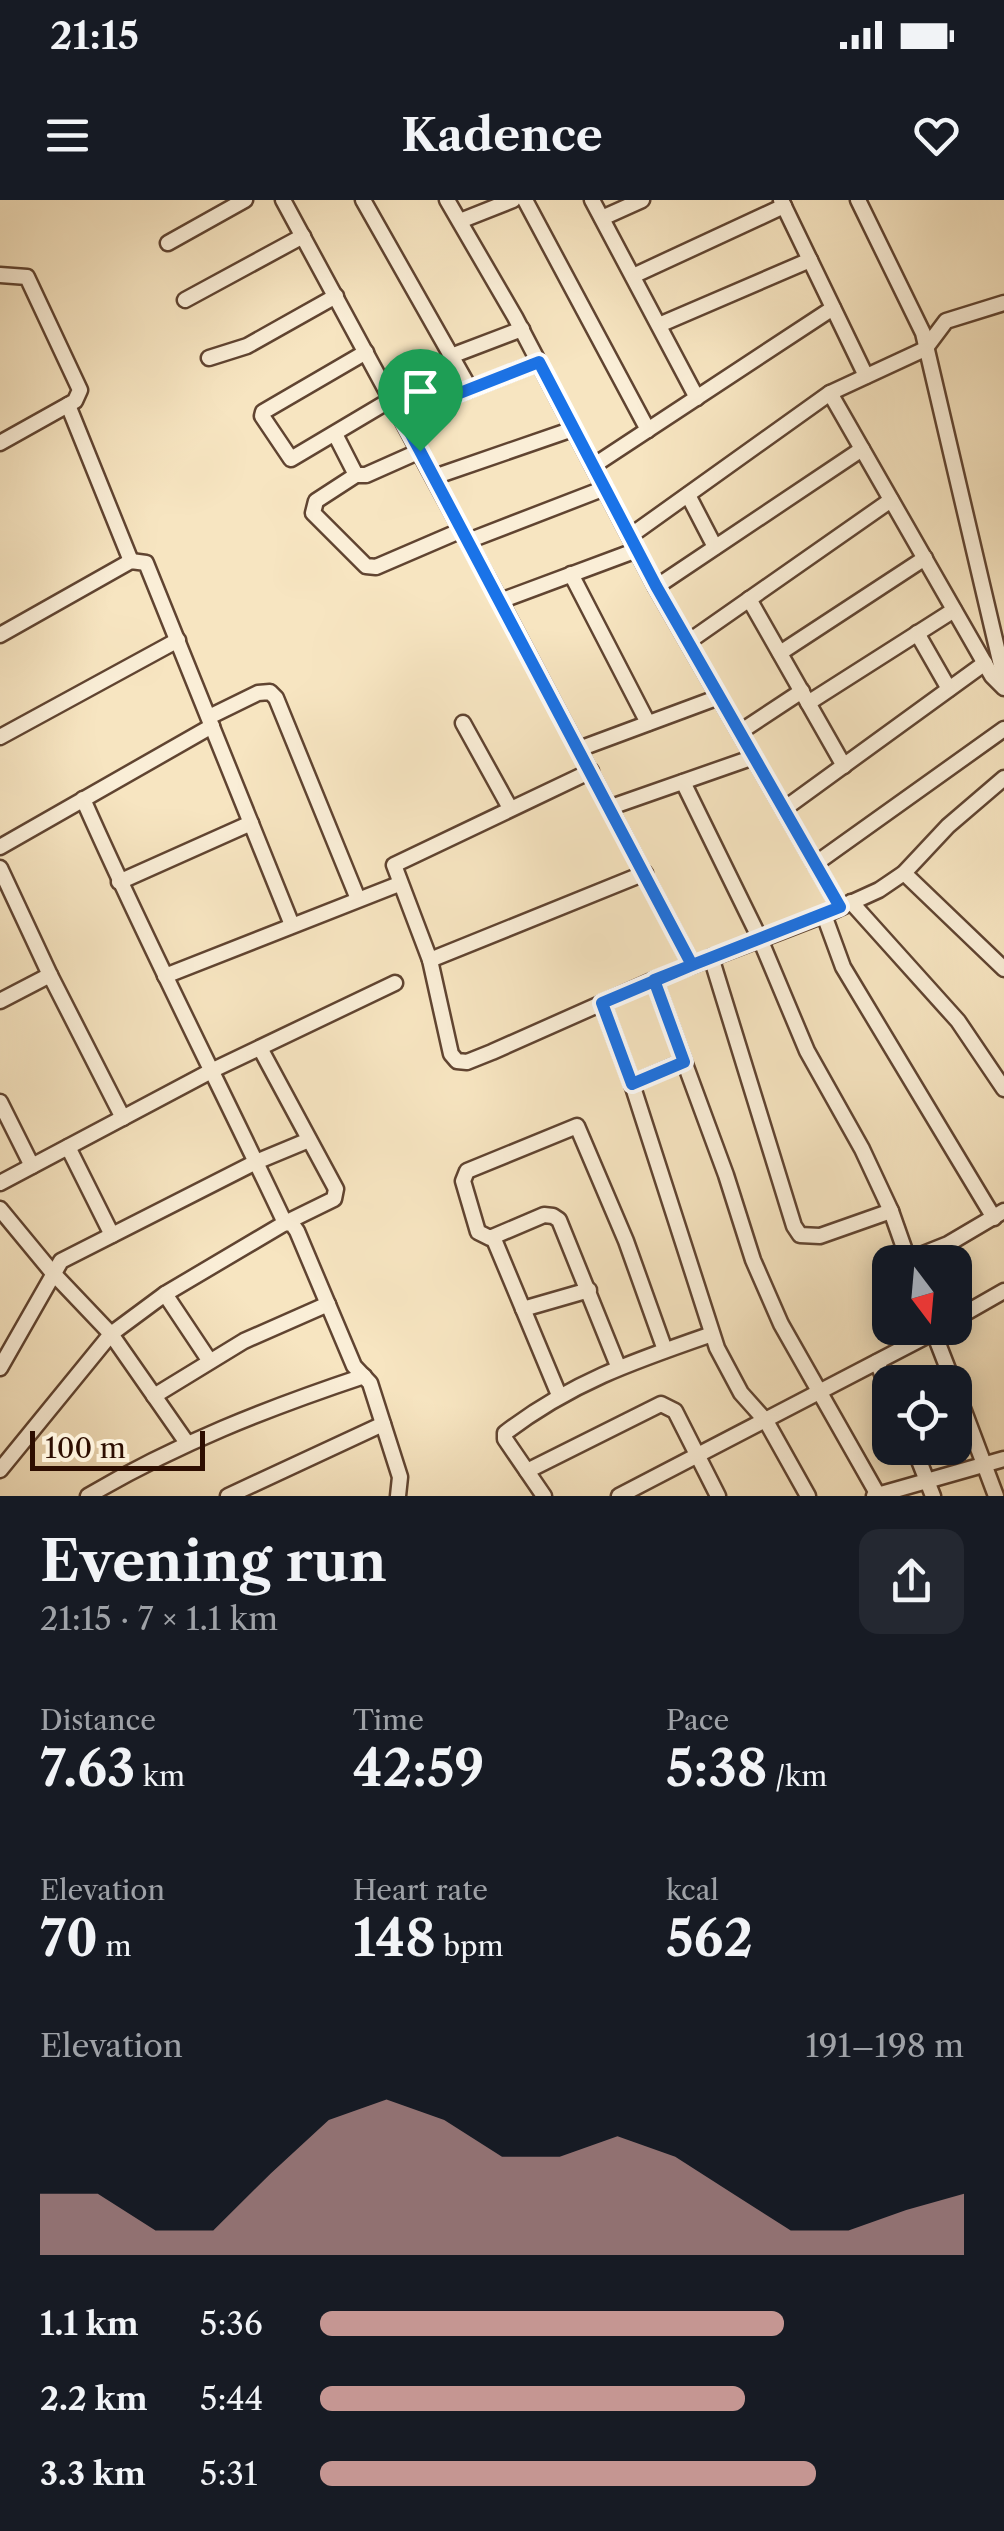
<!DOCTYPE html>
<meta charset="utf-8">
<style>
:root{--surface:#171b24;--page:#242831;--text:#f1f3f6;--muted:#9ea1a6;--accent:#c59692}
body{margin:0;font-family:"Libre Caslon Text",serif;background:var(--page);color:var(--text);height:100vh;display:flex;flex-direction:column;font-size:38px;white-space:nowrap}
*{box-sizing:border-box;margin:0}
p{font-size:32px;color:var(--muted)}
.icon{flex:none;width:55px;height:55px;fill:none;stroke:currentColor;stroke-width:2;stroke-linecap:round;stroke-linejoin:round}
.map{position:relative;height:1296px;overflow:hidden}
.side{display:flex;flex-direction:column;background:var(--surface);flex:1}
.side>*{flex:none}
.needle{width:65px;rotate:164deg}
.tools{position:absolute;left:872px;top:1045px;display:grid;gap:20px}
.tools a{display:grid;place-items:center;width:100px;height:100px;border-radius:20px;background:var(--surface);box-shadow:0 5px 25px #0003;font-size:50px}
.scale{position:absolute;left:30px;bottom:25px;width:175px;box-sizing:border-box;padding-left:10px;border:5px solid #2e0e01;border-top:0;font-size:28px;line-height:35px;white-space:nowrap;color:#2e0e01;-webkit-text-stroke:8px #faeed7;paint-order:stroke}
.pin{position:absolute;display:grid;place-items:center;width:85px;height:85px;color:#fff;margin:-102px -42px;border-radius:50% 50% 50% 0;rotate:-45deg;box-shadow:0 0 10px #0007}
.pin .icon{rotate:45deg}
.round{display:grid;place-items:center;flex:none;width:105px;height:105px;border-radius:20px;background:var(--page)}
.headline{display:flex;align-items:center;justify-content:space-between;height:170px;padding:0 40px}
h1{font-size:55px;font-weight:800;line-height:75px}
.figures{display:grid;grid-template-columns:repeat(3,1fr);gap:15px;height:170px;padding:10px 40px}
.figures div{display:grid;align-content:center}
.figures b{font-size:50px;font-weight:800}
.figures small{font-size:28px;font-weight:400}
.figures p{font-size:28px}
.chart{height:280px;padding:20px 40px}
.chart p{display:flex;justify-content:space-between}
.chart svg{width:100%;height:180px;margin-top:10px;fill:var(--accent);opacity:.7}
ul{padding:0 40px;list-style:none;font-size:32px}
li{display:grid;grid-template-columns:160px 120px 1fr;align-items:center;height:75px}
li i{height:25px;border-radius:12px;background:var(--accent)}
.status{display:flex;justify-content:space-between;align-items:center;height:70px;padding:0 50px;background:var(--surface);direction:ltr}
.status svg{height:28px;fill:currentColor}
header{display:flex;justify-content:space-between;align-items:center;height:130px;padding:0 40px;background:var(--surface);font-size:45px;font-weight:800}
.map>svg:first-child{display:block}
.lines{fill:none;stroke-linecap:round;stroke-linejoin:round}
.minor-casing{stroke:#604431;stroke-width:19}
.minor{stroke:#faeed7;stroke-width:14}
.route-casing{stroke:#fff;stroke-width:20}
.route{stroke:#1a73e8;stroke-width:12}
</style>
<div class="status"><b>21:15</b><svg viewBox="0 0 49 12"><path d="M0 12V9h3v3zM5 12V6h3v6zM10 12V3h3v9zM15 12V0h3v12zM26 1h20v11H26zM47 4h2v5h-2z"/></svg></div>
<header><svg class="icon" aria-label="menu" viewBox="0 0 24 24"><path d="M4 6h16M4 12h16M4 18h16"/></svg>Kadence<svg class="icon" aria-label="heart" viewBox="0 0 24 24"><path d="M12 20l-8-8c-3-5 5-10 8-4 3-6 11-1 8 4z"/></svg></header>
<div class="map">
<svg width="1004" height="1296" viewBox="0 0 1004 1296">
<rect width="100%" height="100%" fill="#f7e5c1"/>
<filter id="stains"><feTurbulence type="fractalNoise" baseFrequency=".002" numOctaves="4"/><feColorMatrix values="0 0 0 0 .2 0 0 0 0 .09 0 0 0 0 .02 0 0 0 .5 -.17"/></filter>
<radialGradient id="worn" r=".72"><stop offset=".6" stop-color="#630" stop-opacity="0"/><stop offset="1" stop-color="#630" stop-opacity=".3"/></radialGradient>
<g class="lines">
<!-- minor casing -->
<g class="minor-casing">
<g id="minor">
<polyline points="283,0 500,401 692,765"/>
<polyline points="363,0 470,189"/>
<polyline points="447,0 515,117 656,387 840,707"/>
<polyline points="525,0 648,230"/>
<polyline points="592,0 697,198"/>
<polyline points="781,0 866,176"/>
<polyline points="858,0 923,133 1004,478"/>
<polyline points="602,18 642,0"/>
<polyline points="460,21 513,0"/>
<polyline points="168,43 245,0"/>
<polyline points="0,75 27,77 80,190 75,201 0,243"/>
<polyline points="633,76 784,6"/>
<polyline points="185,100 303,36"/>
<polyline points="659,125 810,60"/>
<polyline points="366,152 263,212 262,216 291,259 392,199"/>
<polyline points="451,156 522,129"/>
<polyline points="209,158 247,146 336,96"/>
<polyline points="830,193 992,476 1004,488"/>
<polyline points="68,205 131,361"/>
<polyline points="401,216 539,162"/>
<polyline points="335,234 356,275"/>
<polyline points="420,251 366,275 356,275 316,301 313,313 366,366 376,367 462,330"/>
<polyline points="593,266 833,108"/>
<polyline points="434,277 573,229"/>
<polyline points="688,295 715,347"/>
<polyline points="630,336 830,193 925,149 946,121 1004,103"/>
<polyline points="468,341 605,288"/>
<polyline points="571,374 648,523"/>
<polyline points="656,387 862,249"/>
<polyline points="749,399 844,566"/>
<polyline points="500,401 637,350"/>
<polyline points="917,433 949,489"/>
<polyline points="0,435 131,361 146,363 292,725"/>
<polyline points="688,442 891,300"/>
<polyline points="780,453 925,358"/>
<polyline points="808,503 954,410"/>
<polyline points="209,517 258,493 270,492 276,498 358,699"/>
<polyline points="463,523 510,608"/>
<polyline points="740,532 802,491"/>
<polyline points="0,537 178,440"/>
<polyline points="579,549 719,497"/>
<polyline points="591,571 394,665 430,760 451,854 457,861 467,862 492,852 654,780 824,715 879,690 904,673 948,626 1004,578"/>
<polyline points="683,582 760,739 807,851 862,949 891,1011 909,1062"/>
<path d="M83 599C146 742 218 881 285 1023L292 1024 297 1031 354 1166 370 1183 400 1277 398 1296"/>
<polyline points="611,607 754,557"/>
<polyline points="784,609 985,463"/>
<polyline points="0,647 212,526"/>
<polyline points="815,664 1004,529"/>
<polyline points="0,668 50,775 123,918"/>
<polyline points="904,673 1004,769"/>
<polyline points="119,682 251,623"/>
<polyline points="851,702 958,821 1004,889"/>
<polyline points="824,715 843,767 994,1018"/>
<polyline points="711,757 794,1026 800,1035 820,1036 891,1011"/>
<polyline points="430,760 645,673"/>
<polyline points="165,776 399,684"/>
<polyline points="654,780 726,975 753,1060 781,1124 878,1295"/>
<polyline points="0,801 50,775"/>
<polyline points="602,803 632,884 717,1148 741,1193 766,1221 808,1296"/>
<polyline points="632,884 683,862"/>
<polyline points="0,902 32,966"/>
<polyline points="68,947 112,1035"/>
<polyline points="0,983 213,870 395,783"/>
<polyline points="0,1009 52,1072 111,1134 187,1243"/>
<polyline points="493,1037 559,1195"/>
<polyline points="908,1060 948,1044 1004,1011"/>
<polyline points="165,1094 209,1160"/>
<polyline points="523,1109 589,1090"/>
<polyline points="955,1119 1004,1091"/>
<polyline points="932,1128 953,1182"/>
<polyline points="877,1162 890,1193"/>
<polyline points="618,1166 559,1020 553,1016 544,1015 490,1038 478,1032 463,981 467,971 577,926 626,1041 665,1150"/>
<polyline points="0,1168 61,1061 256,962 309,940"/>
<polyline points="955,1187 996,1296"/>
<polyline points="154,1196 244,1141 328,1104"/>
<polyline points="914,1248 933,1296"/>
<polyline points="0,1270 111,1134 165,1094 285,1023 334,999 336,989 260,848"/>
<polyline points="527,1271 661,1204 675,1211 718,1296"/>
<path d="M88 1296C176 1244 268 1208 364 1176"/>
<polyline points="228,1296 383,1224"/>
<path d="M544 1296 505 1239V1233C572 1182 634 1161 712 1134"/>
<polyline points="619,1296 942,1128"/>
<polyline points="874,1296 1004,1259"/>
</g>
</g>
<!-- minor -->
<use href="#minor" class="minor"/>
</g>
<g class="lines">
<!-- route casing -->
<g class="route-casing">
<polyline id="route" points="420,251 692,765 602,803 632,884 684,862 654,780 840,707 656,386 539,162 401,216 420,251"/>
</g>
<!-- route -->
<use href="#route" class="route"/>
</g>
<rect width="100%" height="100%" filter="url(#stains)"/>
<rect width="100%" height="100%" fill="url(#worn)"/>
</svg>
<div class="tools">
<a><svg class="needle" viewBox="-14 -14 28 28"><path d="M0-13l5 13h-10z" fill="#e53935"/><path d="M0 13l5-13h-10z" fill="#9ea1a6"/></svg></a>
<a><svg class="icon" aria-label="locate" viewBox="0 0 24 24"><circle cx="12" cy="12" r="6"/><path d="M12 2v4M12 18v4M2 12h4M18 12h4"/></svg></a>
</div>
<div class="scale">100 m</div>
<div class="pin" style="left:420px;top:251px;background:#1e9e55"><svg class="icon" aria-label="arrive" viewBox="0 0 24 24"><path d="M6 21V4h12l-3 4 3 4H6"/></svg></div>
</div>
<section class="side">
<div class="headline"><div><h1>Evening run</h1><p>21:15 · 7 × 1.1 km</p></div><a class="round"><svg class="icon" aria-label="share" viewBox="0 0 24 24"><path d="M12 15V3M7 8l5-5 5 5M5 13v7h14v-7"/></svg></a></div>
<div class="figures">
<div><p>Distance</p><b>7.63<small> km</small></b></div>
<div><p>Time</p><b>42:59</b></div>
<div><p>Pace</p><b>5:38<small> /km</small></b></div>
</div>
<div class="figures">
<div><p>Elevation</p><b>70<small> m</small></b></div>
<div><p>Heart rate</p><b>148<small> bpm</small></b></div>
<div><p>kcal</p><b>562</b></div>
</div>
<div class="chart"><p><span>Elevation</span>191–198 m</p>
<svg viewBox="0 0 160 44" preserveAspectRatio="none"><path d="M0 44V29L10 29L20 38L30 38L40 24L50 11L60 6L70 11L80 20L90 20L100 15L110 20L120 29L130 38L140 38L150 33L160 29V44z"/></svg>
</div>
<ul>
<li><b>1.1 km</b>5:36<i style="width:72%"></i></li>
<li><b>2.2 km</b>5:44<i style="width:66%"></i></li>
<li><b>3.3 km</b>5:31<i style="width:77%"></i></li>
</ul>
</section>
